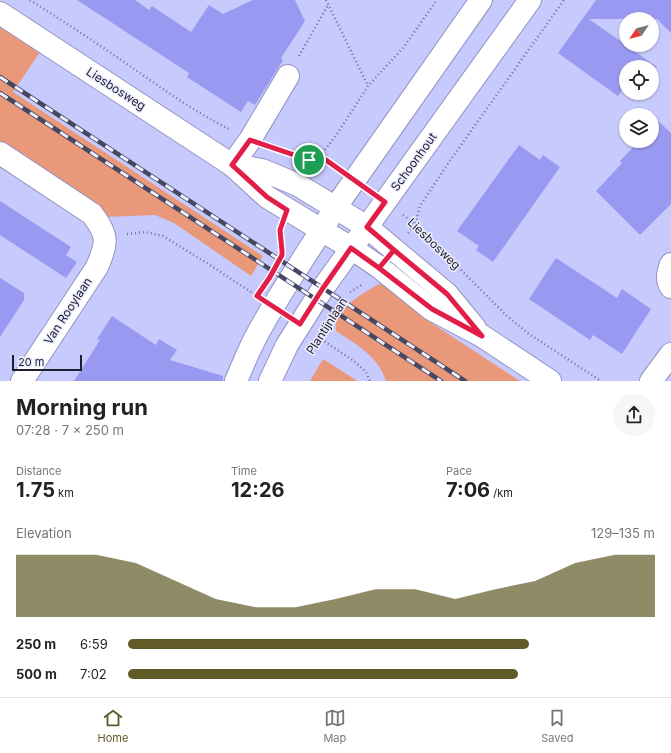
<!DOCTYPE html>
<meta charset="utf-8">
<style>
:root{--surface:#fff;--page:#f6f6f6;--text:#222;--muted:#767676;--line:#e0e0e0;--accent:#605b27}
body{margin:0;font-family:Inter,sans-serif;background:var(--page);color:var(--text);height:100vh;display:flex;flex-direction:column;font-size:15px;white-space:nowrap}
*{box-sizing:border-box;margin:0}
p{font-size:13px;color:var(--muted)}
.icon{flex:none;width:22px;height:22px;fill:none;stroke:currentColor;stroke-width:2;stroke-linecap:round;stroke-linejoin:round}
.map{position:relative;height:381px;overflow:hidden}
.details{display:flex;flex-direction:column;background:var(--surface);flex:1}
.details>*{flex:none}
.needle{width:26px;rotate:235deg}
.buttons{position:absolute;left:619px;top:12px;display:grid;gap:8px}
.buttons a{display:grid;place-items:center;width:40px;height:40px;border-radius:50%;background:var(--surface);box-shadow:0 1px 3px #0004;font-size:20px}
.scale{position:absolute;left:12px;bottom:10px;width:70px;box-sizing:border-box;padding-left:4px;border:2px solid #1e1e30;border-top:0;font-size:11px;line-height:14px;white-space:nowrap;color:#1e1e30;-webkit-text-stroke:3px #edeefe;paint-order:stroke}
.pin{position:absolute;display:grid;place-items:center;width:34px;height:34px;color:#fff;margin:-17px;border:2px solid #fff;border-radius:50%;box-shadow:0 1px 4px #0007}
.round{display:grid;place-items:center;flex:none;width:42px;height:42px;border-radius:21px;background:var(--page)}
.summary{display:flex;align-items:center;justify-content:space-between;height:68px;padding:0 16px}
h1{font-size:22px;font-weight:700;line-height:30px}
.metrics{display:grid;grid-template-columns:repeat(3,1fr);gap:6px;height:68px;padding:4px 16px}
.metrics div{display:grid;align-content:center}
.metrics b{font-size:20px;font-weight:700}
.metrics small{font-size:11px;font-weight:400}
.metrics p{font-size:11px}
.chart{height:112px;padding:8px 16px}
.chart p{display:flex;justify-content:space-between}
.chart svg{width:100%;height:72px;margin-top:4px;fill:var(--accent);opacity:.7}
ul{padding:0 16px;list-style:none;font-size:13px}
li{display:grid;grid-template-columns:64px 48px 1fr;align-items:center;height:30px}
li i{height:10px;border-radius:5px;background:var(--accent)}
.dock{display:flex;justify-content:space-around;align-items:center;height:56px;border-top:1px solid var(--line);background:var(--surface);font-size:11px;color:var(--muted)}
.dock a{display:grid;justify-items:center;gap:2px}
.dock .current{color:var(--accent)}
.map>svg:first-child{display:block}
.green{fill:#e99979}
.building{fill:#9999f2}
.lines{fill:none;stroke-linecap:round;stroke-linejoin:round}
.minor-casing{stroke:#9293c4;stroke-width:24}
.major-casing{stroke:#9293c4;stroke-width:24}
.path{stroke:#717395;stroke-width:2.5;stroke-dasharray:1 3;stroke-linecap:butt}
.minor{stroke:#fff;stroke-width:22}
.major{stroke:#fff;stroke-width:22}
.rail-casing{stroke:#464761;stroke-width:4.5}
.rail{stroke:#edeefe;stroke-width:3;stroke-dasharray:9;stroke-linecap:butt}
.route-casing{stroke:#fff;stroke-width:8}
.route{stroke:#e11d48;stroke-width:5}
.labels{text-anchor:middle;stroke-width:3;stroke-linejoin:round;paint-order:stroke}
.street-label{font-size:12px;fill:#1e1e30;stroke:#edeefe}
</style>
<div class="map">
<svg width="671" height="381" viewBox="0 0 671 381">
<rect width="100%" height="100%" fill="#c7cafc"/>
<!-- green -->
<g class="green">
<polygon points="0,21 42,49 13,92 263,256 251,276 174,223 155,215 105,217 102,208 0,142"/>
<path d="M379 284 389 285 430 322 520 381H386C379 357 356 344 336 331 336 328 335 325 336 322 343 304 363 293 379 284Z"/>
<polygon points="323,359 356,380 356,381 310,381"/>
</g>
<!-- building -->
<g class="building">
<polygon points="77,0 135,0 149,10 152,6 191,32 209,5 223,14 253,0 295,0 305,21 281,58 283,60 255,105 248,101 241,112 187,77 189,73"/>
<polygon points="596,0 671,0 671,33 657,19 589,19 657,67 626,67 626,85 618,96 558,53"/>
<polygon points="658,121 671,133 671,204 640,235 596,191 622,163 620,161 639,141 652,141 652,127"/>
<polygon points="519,145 540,160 543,155 560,167 493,262 476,250 479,246 457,231"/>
<polygon points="0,201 71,247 66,255 77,262 66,278 0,235"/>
<polygon points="556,258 617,298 622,289 651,309 622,354 593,335 590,340 529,299"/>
<polygon points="0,278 24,293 24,300 0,337"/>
<polygon points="112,316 156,345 159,339 177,350 170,360 223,376 223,381 74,381 100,340 97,339"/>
</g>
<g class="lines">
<!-- minor casing -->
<g class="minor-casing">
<g id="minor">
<polyline points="0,13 232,165 267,197 351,248 379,267 431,309 482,336 550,381"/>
<path d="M0 153 92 214C109 236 107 243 97 267L22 381"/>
<polyline points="232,165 262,170 298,185 367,227 447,294 475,328"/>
<polyline points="232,165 250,140 288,76"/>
<path d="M671 264C668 272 666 280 671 287"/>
<polyline points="651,381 671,354"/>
</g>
</g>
<!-- major casing -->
<g class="major-casing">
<g id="major">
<path d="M236 381C243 365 249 349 258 333 281 290 310 250 335 208L481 0"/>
<polyline points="270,381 287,345 323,288 530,0"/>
</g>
</g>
<!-- path -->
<g class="path">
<path d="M30 0C63 21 95 42 127 64 160 87 193 111 229 129"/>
<polyline points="326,0 368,86"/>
<polyline points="299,56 328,5"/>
<polyline points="273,147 309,160 317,159 326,160 335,167"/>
<polyline points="312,159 317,156 324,151 337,134 368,86 403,48 437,0"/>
<polyline points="403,215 415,224 507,316 529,334 601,381"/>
<polyline points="280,232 282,249"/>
<polyline points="408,233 415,224 420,206 449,162 564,0"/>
<polyline points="127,234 145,232 163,236 210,265 254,294"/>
<polyline points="350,292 363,284"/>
<polyline points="318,337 354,361 366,372 370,381"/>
</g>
<!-- minor -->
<use href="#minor" class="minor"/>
<!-- major -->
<use href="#major" class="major"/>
<!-- rail casing -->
<g class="rail-casing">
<g id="rail">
<polyline points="0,77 465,381"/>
<polyline points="0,93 441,381"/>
</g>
</g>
<!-- rail -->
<use href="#rail" class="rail"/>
</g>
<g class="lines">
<!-- route casing -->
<g class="route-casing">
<polyline id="route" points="309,160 250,140 232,165 267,197 287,210 280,230 282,251 282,255 270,277 257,296 300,324 323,288 351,248 379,268 394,250 447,294 482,336 432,309 379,268 394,250 367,227 385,202 326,160 317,159 309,160"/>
</g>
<!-- route -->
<use href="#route" class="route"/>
</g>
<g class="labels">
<!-- street labels -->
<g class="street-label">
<text transform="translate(116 89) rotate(33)" y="4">Liesbosweg</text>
<text transform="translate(414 162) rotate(-54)" y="4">Schoonhout</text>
<text transform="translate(434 244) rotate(44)" y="4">Liesbosweg</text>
<text transform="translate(68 311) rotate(-57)" y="4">Van Rooylaan</text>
<text transform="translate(327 326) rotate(-57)" y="4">Plantijnlaan</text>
</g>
</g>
</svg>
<div class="buttons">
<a><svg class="needle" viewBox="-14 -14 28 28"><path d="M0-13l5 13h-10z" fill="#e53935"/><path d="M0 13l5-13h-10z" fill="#767676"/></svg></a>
<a><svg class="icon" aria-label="locate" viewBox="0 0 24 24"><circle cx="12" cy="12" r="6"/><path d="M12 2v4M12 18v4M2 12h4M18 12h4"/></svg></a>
<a><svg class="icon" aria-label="layers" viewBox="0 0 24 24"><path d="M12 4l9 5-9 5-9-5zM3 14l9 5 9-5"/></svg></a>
</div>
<div class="scale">20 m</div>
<div class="pin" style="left:309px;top:160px;background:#1e9e55"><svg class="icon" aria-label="arrive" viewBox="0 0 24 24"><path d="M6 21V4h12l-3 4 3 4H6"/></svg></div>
</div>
<section class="details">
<div class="summary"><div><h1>Morning run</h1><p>07:28 · 7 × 250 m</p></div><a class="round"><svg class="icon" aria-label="share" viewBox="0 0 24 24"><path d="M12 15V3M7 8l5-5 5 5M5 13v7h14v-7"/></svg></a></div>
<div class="metrics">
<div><p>Distance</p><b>1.75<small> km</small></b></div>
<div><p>Time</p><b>12:26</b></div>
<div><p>Pace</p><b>7:06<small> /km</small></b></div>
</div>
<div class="chart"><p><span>Elevation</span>129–135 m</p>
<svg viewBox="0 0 160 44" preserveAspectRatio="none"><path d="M0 44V6L10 6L20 6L30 11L40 22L50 33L60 38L70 38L80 33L90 27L100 27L110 33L120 27L130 22L140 11L150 6L160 6V44z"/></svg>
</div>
<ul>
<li><b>250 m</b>6:59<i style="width:76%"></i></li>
<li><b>500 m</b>7:02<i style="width:74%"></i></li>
</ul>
</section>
<nav class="dock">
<a class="current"><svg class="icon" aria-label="home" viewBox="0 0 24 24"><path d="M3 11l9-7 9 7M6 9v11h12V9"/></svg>Home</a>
<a><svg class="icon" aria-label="map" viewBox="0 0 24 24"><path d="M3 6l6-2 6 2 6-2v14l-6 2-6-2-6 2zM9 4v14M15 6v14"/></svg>Map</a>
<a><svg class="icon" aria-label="saved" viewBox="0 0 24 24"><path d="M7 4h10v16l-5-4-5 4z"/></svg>Saved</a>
</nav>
